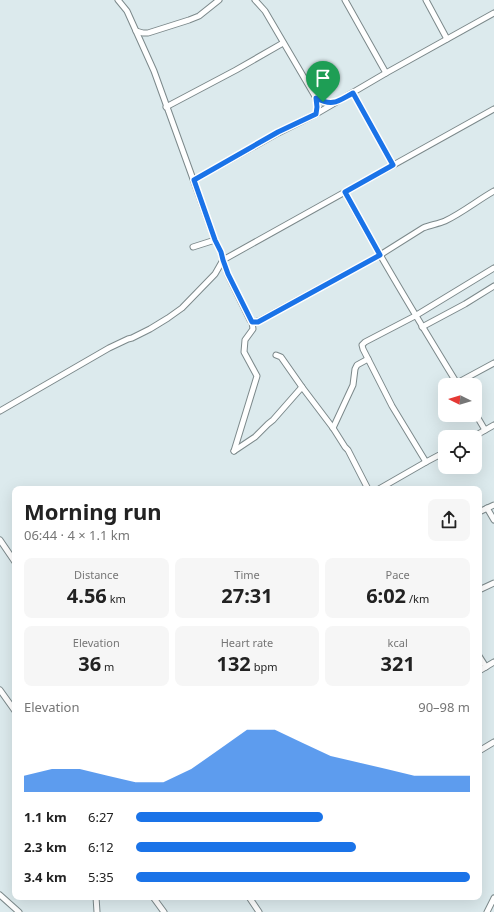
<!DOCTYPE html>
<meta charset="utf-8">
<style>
:root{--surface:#fff;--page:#f6f6f6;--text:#222;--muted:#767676;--accent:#1a73e8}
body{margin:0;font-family:"Noto Sans",sans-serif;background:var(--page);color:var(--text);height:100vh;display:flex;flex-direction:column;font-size:15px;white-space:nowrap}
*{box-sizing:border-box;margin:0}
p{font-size:13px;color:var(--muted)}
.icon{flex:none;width:22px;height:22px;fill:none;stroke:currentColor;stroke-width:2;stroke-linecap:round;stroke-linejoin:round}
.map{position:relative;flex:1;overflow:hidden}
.drawer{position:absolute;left:12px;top:486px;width:470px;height:414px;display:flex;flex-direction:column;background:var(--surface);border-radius:8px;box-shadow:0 4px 16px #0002}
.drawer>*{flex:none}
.needle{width:26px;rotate:275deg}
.buttons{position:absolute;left:438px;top:378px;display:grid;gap:8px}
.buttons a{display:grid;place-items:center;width:44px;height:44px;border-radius:8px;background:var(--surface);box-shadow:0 4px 16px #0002;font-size:20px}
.pin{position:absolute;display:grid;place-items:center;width:34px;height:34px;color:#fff;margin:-41px -17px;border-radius:50% 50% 50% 0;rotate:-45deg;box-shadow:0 0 4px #0007}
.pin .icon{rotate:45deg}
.round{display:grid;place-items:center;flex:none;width:42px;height:42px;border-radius:8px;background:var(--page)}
.head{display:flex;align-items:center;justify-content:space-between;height:68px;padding:0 12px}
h1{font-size:22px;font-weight:700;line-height:30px}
.figures{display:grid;grid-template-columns:repeat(3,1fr);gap:6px;height:68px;padding:4px 12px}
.figures div{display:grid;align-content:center;border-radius:8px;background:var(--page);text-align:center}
.figures b{font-size:20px;font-weight:700}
.figures small{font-size:11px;font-weight:400}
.figures p{font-size:11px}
.chart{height:112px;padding:8px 12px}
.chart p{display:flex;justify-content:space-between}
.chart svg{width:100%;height:72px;margin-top:4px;fill:var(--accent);opacity:.7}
ul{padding:0 12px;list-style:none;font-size:13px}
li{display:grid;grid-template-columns:64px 48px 1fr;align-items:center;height:30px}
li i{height:10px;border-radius:5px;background:var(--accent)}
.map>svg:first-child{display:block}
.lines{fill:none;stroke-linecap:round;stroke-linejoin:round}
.minor-casing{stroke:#7c898b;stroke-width:7}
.minor{stroke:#fff;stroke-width:5}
.route-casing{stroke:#fff;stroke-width:8}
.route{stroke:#1a73e8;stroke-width:5}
</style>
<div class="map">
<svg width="494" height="912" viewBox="0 0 494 912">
<rect width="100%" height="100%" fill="#dceaed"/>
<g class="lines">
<!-- minor casing -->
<g class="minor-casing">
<g id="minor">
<polyline points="118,0 127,11 154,71 215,240 221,252 223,260 494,109"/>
<polyline points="255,0 265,11 316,98"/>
<polyline points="345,0 386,73"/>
<polyline points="426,0 447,39"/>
<polyline points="136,31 143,33 148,33 189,20 199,16 219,0"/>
<polyline points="353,93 393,165"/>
<polyline points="166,107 236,70 283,43"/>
<polyline points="316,114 317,107 316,98 323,102 333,103"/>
<polyline points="194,180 278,133 316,114 386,73 494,13"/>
<path d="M345 192C380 258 419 321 458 385"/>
<polyline points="193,247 215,240"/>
<polyline points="422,327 465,304 494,286"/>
<polyline points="276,355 281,357 302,387"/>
<polyline points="457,383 494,363"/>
<path d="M0 411 109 348 128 339 132 338 150 329 168 318 182 308 215 274 223 260 228 275 250 320 252 322 259 321 380 255 423 228C430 225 438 224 445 221 462 213 478 200 494 191"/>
<polyline points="475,413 485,430"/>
<polyline points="333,428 353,385 355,369 357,365 368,359"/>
<polyline points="473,437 494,425"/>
<polyline points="234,451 255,437 268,424 273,420 302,387 333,428 345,447 348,450 368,489"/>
<polyline points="234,451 257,376 244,352 245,340 253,329 252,322"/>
<polyline points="426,462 392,406 363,349 362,345 365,342 415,316 494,268"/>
<polyline points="379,489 426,462 445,452"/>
<polyline points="487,508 494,520"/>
<polyline points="479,512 494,505"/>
<polyline points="0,540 15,562"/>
<polyline points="479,590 494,583"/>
<polyline points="479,656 486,667"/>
<polyline points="479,671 494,662"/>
<polyline points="0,690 15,711"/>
<polyline points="479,751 494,742"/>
<polyline points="0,895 19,912"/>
<polyline points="96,897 97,912"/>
<polyline points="153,897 164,912"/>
<polyline points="249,897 259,912"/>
<polyline points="487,912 494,898"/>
</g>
</g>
<!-- minor -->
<use href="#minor" class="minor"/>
</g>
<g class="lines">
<!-- route casing -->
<g class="route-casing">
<path id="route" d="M353 93 393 165 345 192 380 255 258 322H252L228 274 223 260 221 252 215 240 194 180 278 132 316 114 317 107 316 98C333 107 338 101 353 93Z"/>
</g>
<!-- route -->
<use href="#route" class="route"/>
</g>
</svg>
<div class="buttons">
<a><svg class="needle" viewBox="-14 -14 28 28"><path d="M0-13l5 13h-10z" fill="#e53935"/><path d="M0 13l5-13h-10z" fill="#767676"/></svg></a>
<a><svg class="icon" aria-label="locate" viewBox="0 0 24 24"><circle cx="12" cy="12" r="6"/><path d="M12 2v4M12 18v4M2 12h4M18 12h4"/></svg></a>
</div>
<div class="pin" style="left:323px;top:102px;background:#1e9e55"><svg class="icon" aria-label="arrive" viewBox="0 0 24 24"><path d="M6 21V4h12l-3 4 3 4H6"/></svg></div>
<section class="drawer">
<div class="head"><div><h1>Morning run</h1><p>06:44 · 4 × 1.1 km</p></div><a class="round"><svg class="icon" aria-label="share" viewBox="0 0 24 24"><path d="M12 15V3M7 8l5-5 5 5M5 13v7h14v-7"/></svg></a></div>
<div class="figures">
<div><p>Distance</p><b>4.56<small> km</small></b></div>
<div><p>Time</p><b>27:31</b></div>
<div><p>Pace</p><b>6:02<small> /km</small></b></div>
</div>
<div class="figures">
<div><p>Elevation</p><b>36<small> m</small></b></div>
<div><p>Heart rate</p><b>132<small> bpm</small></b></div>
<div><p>kcal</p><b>321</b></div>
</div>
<div class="chart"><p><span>Elevation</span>90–98 m</p>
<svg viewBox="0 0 160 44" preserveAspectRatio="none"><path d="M0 44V34L10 30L20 30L30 34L40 38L50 38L60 30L70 18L80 6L90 6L100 14L110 22L120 26L130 30L140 34L150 34L160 34V44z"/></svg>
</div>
<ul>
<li><b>1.1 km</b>6:27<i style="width:56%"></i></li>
<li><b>2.3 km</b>6:12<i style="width:66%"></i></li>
<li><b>3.4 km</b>5:35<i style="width:100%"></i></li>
</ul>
</section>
</div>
